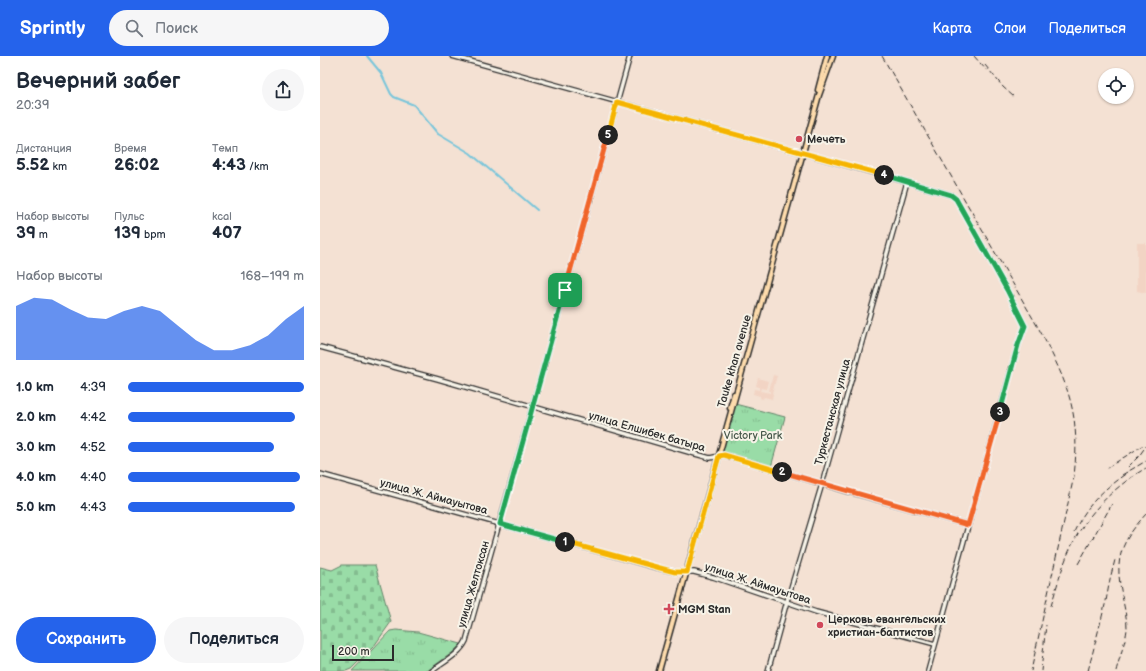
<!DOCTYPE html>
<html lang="ru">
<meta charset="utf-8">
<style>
:root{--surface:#fff;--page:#f6f6f7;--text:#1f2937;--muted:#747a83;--accent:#2563eb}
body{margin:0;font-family:"Balsamiq Sans",sans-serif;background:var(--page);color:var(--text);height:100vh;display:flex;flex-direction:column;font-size:15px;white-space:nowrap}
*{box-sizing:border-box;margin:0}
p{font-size:13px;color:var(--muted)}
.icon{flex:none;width:22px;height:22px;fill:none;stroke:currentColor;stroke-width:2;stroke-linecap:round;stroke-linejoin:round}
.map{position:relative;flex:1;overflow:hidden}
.side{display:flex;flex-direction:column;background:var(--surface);width:320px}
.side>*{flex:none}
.fabs{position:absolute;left:778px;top:12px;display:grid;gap:8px}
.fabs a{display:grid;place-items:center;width:36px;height:36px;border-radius:50%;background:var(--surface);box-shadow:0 1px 3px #0004;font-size:20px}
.scale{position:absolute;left:12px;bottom:10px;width:62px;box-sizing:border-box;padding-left:4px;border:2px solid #2b2b2b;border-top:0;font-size:11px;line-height:14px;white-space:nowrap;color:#2b2b2b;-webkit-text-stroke:3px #f7f3e8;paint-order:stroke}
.pin{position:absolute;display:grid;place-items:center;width:34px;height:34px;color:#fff;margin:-17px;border-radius:8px;box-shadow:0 2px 6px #0006}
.km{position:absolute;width:20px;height:20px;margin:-10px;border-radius:50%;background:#222;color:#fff;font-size:11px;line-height:20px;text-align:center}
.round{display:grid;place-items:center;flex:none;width:42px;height:42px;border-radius:21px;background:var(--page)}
.headline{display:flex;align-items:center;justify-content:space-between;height:68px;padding:0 16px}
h1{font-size:22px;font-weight:800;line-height:30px}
.figures{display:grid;grid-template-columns:repeat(3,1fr);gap:6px;height:68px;padding:4px 16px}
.figures div{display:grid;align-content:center}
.figures b{font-size:17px;font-weight:800}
.figures small{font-size:11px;font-weight:400}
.figures p{font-size:11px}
.chart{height:112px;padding:8px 16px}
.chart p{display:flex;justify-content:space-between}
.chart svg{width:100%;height:72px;margin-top:4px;fill:var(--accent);opacity:.7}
.primary-button{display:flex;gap:8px;margin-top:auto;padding:8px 16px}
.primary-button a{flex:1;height:46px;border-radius:24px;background:var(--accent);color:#fff;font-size:16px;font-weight:800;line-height:46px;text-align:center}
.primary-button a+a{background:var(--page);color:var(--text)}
ul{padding:0 16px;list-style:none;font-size:13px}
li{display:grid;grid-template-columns:64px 48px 1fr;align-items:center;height:30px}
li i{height:10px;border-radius:5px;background:var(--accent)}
header{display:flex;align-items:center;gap:24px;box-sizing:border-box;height:56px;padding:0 20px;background:var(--accent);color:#fff}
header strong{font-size:19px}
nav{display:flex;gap:22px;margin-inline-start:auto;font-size:14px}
.search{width:280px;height:36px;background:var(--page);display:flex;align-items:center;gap:10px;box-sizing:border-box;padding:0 14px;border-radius:22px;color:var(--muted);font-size:15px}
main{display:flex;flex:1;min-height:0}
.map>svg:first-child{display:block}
.built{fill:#f2d4c4}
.grass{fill:url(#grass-tufts);stroke:#628469}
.cemetery{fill:url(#cemetery-stones);stroke:#628469}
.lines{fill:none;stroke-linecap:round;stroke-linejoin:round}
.canal{stroke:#7ac5da;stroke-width:2}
.secondary-casing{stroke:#2b2b2b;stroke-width:6}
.primary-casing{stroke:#2b2b2b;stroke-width:7}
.secondary{stroke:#f7f3e8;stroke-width:3.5}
.primary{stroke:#fddbac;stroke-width:4}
.rail{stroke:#2b2b2b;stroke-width:1;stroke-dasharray:6 3;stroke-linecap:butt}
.split-1-casing{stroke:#fff;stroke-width:8}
.split-2-casing{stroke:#fff;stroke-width:8}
.split-3-casing{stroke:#fff;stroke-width:8}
.split-4-casing{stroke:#fff;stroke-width:8}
.split-5-casing{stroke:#fff;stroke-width:8}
.split-6-casing{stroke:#fff;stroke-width:8}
.split-1{stroke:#22a559;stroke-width:5}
.split-2{stroke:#f5b400;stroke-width:5}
.split-3{stroke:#f0652b;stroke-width:5}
.split-4{stroke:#22a559;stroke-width:5}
.split-5{stroke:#f5b400;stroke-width:5}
.split-6{stroke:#f0652b;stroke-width:5}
.poi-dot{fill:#d1495b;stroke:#f7f3e8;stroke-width:1.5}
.labels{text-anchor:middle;stroke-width:4;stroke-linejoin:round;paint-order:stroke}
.poi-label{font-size:11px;font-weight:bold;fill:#2b2b2b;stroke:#f7f3e8;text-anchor:start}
.street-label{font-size:11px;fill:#2b2b2b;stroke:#f7f3e8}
.park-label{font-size:11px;fill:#46574a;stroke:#f7f3e8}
</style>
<header>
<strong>Sprintly</strong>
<div class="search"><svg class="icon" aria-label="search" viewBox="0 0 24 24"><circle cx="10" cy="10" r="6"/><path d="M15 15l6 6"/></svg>Поиск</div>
<nav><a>Карта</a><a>Слои</a><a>Поделиться</a></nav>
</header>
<main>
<section class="side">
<div class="headline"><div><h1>Вечерний забег</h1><p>20:39</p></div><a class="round"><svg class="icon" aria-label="share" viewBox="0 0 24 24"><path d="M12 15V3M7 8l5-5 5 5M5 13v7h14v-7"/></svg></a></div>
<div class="figures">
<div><p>Дистанция</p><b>5.52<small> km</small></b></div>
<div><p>Время</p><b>26:02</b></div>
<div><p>Темп</p><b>4:43<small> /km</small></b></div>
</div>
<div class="figures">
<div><p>Набор высоты</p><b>39<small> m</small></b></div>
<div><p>Пульс</p><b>139<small> bpm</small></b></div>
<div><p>kcal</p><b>407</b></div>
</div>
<div class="chart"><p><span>Набор высоты</span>168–199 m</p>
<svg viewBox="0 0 160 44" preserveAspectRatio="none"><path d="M0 44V11L10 6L20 7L30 13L40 18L50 19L60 14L70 11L80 14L90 23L100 32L110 38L120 38L130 35L140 29L150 19L160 11V44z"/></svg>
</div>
<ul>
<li><b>1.0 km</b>4:39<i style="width:100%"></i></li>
<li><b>2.0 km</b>4:42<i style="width:95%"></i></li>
<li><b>3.0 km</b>4:52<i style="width:83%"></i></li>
<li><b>4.0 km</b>4:40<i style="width:98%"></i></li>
<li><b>5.0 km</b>4:43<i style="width:95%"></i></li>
</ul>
<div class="primary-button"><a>Сохранить</a><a>Поделиться</a></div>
</section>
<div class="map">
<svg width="826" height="615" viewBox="0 0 826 615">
<defs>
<pattern id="grass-tufts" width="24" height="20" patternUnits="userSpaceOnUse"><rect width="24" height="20" fill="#99dca7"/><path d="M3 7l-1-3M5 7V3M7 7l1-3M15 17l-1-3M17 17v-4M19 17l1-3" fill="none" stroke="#84bd90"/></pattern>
<pattern id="cemetery-stones" width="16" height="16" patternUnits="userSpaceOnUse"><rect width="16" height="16" fill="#99dca7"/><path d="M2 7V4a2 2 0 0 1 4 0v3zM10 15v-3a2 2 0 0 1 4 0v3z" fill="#84bd90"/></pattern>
</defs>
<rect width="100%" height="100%" fill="#f4e1d3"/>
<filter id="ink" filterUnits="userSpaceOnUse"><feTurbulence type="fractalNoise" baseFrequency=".025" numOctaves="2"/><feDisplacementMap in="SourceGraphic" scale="8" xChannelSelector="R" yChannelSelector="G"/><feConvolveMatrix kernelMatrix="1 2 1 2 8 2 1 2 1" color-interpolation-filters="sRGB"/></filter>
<g filter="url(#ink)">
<!-- built -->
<g class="built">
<polygon points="817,187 826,187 826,237 817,235"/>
<polygon points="453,319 457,320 452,337 453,338 452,343 444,341 443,343 440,342 440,340 433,338 434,333 439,334 439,331 436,330 438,322 448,325 446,333 441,332 440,335 450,337 450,335 449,335"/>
</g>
<!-- grass -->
<g class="grass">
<polygon points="415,348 465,361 451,411 402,398"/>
<polygon points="76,574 98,576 141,588 132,597 107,615 32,615 70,575"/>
</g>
<!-- cemetery -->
<polygon class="cemetery" points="22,509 55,509 71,566 54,590 31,613 26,615 0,615 0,511 12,514"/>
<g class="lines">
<!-- canal -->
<polyline class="canal" points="47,0 61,17 71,38 74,41 94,49 118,78 150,97 217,154"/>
<!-- secondary casing -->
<g class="secondary-casing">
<g id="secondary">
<polyline points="132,0 587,126 631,139 636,143 687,234 705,270 698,289 608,615"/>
<polyline points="0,291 118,323 372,397 390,402 404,399 425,405 526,435 648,469"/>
<polyline points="0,418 334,511 355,516 374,516 393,521 496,556 615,588"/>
<path d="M112 615C124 606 140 598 146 585L245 235 310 0"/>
<polyline points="448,615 467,545 502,428 587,126"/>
</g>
</g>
<!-- primary casing -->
<g class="primary-casing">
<g id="primary">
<polyline points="498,34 507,0"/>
<polyline points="410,352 414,338"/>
<polyline points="339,615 499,39 513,0"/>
</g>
</g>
<!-- secondary -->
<use href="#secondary" class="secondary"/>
<!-- primary -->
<use href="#primary" class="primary"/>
<!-- rail -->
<g class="rail">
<path d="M562 0 719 273C748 327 761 358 754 420L711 615"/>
<polyline points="654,0 667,15"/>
<polyline points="665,9 683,31 694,41"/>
<polyline points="808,411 819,400 826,390"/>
<polyline points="787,412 825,388"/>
<polyline points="802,419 826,405"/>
<path d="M754 476C766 450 783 433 807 417"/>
<polyline points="758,508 792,448"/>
<path d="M731 550C737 530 742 510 751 491 766 458 795 430 826 412"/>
<polyline points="721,615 726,569"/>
<polyline points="768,615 786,545 790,523 795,504"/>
<path d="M796 615C799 603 806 584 807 573 807 561 804 551 802 539 794 502 801 486 826 458"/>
</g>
</g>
</g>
<g class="lines" filter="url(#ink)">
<!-- split-1 casing -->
<g class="split-1-casing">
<polyline id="split-1" points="245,234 180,468 245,486"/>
</g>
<!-- split-2 casing -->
<g class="split-2-casing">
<polyline id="split-2" points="245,486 340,512 355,516 367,516 399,400 404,399 462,416"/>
</g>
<!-- split-3 casing -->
<g class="split-3-casing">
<polyline id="split-3" points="462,416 648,469 680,356"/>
</g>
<!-- split-4 casing -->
<g class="split-4-casing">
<polyline id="split-4" points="564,119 631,139 636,143 687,234 705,270 698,289 680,356"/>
</g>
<!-- split-5 casing -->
<g class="split-5-casing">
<polyline id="split-5" points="288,79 297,46 564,119"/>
</g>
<!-- split-6 casing -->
<g class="split-6-casing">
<polyline id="split-6" points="245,234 288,79"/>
</g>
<!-- split-1 -->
<use href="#split-1" class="split-1"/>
<!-- split-2 -->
<use href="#split-2" class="split-2"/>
<!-- split-3 -->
<use href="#split-3" class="split-3"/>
<!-- split-4 -->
<use href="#split-4" class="split-4"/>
<!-- split-5 -->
<use href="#split-5" class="split-5"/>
<!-- split-6 -->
<use href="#split-6" class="split-6"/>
</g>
<!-- markers -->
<g class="poi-dot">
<circle cx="479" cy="83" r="4"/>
<path d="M347 547h4v4h4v4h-4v4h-4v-4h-4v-4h4z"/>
<circle cx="500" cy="569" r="4"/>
</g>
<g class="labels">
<!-- poi labels -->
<g class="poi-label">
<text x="487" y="87">Мечеть</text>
<text x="358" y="557">MGM Stan</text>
<text x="508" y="567">Церковь евангельских<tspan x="508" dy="13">христиан-баптистов</tspan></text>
</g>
<!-- street labels -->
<g class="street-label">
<text transform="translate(414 305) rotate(-74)" y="4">Tauke khan avenue</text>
<text transform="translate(512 356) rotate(-75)" y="4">Туркестанская улица</text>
<text transform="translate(327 375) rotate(16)" y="4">улица Елшибек батыра</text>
<text transform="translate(114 440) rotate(15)" y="4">улица Ж. Аймауытова</text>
<text transform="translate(438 527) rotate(18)" y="4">улица Ж. Аймауытова</text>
<text transform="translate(153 528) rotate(-74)" y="4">улица Желтоксан</text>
</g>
<!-- park labels -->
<g class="park-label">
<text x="433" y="383">Victory Park</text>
</g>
</g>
</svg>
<div class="fabs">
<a><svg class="icon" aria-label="locate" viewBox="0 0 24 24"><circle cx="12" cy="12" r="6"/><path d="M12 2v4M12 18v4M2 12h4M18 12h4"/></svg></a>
</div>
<div class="scale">200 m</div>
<div class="pin" style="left:245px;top:234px;background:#1e9e55"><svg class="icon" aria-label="arrive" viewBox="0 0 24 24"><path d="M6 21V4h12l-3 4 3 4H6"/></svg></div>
<b class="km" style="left:245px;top:486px">1</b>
<b class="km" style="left:462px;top:416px">2</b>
<b class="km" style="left:680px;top:356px">3</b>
<b class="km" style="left:564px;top:119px">4</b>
<b class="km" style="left:288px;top:79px">5</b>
</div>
</main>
